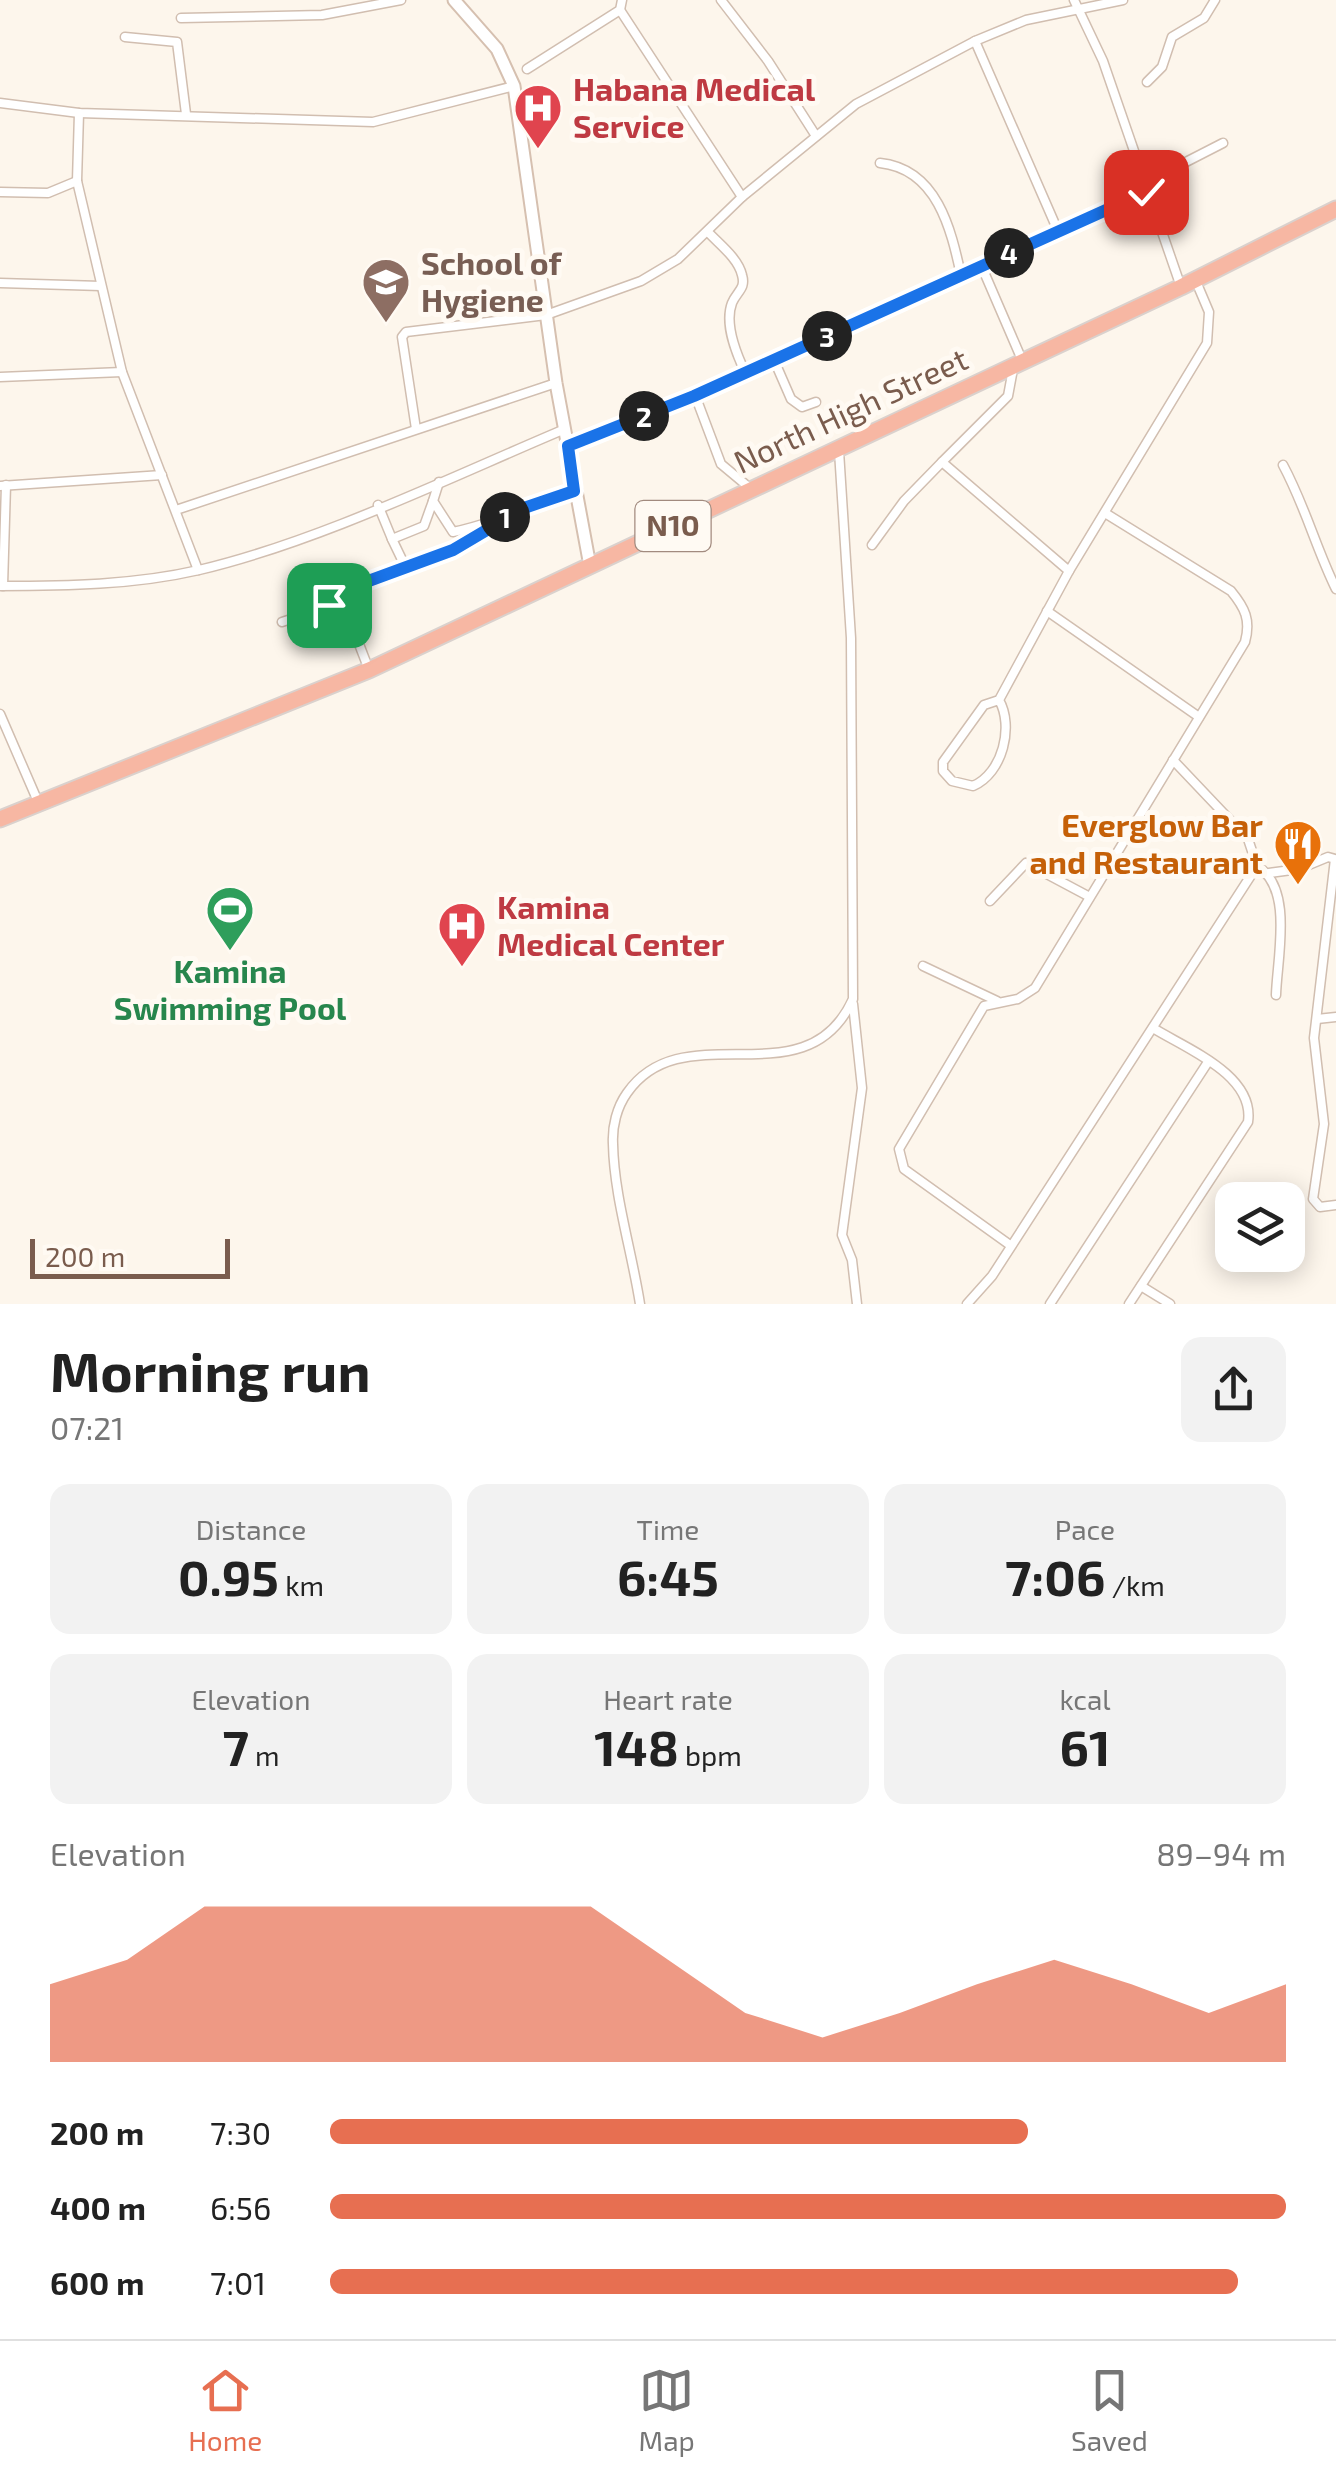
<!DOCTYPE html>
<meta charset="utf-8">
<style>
:root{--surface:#fff;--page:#f2f2f2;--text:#222;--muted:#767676;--line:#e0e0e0;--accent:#e76f51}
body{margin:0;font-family:"Exo 2",sans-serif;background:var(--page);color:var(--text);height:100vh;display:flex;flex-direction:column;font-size:38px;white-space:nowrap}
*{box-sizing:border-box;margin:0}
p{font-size:32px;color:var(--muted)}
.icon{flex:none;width:55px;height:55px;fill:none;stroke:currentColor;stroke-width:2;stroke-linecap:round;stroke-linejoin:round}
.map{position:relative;height:1304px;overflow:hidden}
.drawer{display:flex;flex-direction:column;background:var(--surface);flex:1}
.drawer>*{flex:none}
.controls{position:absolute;left:1215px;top:1182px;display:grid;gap:20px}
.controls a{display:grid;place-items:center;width:90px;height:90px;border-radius:20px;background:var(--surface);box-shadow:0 5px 25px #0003;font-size:50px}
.scale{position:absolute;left:30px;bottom:25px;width:200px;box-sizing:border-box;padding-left:10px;border:5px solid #7a5c4d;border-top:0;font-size:28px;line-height:35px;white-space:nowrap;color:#7a5c4d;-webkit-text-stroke:8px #fffaf3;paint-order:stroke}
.pin{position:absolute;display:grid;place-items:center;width:85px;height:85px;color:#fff;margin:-42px;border-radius:20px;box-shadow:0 5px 15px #0006}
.km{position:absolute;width:50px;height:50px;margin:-25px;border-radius:50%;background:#222;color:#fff;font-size:28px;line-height:50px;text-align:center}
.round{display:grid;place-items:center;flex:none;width:105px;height:105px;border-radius:20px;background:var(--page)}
.headline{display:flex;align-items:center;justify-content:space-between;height:170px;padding:0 50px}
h1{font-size:55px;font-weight:700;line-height:75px}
.figures{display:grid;grid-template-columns:repeat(3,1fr);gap:15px;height:170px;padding:10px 50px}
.figures div{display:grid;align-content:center;border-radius:20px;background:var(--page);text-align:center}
.figures b{font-size:50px;font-weight:700}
.figures small{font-size:28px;font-weight:400}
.figures p{font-size:28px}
.chart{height:280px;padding:20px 50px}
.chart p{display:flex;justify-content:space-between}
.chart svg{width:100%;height:180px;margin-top:10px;fill:var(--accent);opacity:.7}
ul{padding:0 50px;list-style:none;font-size:32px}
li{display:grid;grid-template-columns:160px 120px 1fr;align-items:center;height:75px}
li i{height:25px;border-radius:12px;background:var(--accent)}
.tab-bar{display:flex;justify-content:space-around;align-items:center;height:140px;border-top:2px solid var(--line);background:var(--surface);font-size:28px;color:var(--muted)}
.tab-bar a{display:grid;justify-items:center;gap:5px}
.tab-bar .on{color:var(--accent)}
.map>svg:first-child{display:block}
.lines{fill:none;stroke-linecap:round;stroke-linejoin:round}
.street-casing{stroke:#d1beb0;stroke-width:11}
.secondary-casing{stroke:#d6c0b0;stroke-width:15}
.highway-casing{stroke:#dad1cd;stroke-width:19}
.street{stroke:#fff;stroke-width:8}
.secondary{stroke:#fff;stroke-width:11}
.highway{stroke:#f7b7a3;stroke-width:15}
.route-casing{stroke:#fff;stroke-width:20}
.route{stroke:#1a73e8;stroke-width:12}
.labels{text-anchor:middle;stroke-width:10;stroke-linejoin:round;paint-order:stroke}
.shield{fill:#fffaf3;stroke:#a28b7f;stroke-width:2.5}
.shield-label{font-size:30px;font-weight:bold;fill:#7a5c4d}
.health-label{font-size:32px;font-weight:bold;fill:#be3a42;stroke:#fffaf3;text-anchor:start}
.education-label{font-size:32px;font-weight:bold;fill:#785e54;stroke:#fffaf3;text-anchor:start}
.street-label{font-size:32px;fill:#7a5c4d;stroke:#fffaf3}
.food-label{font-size:32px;font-weight:bold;fill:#c56008;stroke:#fffaf3;text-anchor:end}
.leisure-label{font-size:32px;font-weight:bold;fill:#27864d;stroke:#fffaf3}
</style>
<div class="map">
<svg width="1336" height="1304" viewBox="0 0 1336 1304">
<rect width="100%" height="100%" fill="#fdf6ec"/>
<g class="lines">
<!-- street casing -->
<g class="street-casing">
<g id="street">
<polyline points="721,0 768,61 816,136"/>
<polyline points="1074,0 1103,61 1181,287"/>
<polyline points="620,10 742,197"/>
<polyline points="181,18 322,15 401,0"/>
<polyline points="125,37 177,42 186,114"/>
<polyline points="975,41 1058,231 1146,192"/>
<polyline points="527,69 620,10 622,0"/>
<polyline points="1147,82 1162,67 1172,37 1204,18 1215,0"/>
<polyline points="0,103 79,113 373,122 514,86"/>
<polyline points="79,113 77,181 122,372 198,570"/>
<path d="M880 163C937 169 951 229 961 275"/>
<polyline points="1143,184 1223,143"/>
<polyline points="0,192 48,193 77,181"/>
<path d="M708 232C719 244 738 258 742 275 746 289 737 291 732 303 724 324 736 353 745 372"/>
<polyline points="981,265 1022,360"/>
<polyline points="0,283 101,286"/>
<polyline points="774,360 791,399 802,407 816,402"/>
<polyline points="0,377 122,372"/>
<polyline points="695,395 721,464 751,489"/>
<polyline points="416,429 402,337 406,332 546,315 641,281 678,259 742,197 856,104 975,41 1026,20 1123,0"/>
<polyline points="568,446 695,395 1058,231"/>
<polyline points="942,462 1008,396 1013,369"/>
<path d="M1283 465C1306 508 1315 546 1336 589"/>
<path d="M439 482 433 501 453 532C495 523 533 505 574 491"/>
<polyline points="0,486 162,475"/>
<polyline points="378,505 392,539"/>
<polyline points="176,510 556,383"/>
<polyline points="872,545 904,501 942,462 1069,571"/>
<polyline points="405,566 392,539 424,526 433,501"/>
<path d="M0 586C66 586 134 585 199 570 318 542 451 477 565 429"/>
<polyline points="3,586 6,485"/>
<polyline points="334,605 345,590 453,549 487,527"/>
<polyline points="1047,611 1199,717"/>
<polyline points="282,622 334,605 354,631 369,670"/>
<path d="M999 700C1014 726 1003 773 973 786L952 781 943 771V762L984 705 999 700 1069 571 1207 343 1209 312 1195 279"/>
<polyline points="0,714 39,804"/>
<path d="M1257 866C1294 888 1277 958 1276 995"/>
<polyline points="1269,873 1299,869 1328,857 1335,859 1314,1038 1324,1124 1313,1199 1320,1207 1336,1205"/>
<polyline points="990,901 1026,863 1088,896"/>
<polyline points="923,966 997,1001"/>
<polyline points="853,1004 862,1088 842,1235 852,1260 857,1304"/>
<polyline points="1317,1019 1336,1017"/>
<path d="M1010 1245 904 1169 899 1149 984 1006 1018 999 1035 988 1245 642C1251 620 1245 608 1231 591L1105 513"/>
<polyline points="1141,1286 1170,1304"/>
<path d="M640 1304C632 1252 614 1196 613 1144 612 1126 617 1107 627 1093 684 1011 806 1103 853 999L851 638 839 451"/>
<polyline points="967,1304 992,1276 1257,866 1248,839 1173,760"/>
<polyline points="1050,1304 1208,1062"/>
<path d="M1129 1304 1248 1122C1255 1075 1187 1049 1153 1028"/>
</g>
</g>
<!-- secondary casing -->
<g class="secondary-casing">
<polyline id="secondary" points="454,0 497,49 514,86 556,383 590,566"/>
</g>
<!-- highway casing -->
<g class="highway-casing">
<polyline id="highway" points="0,819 369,670 1181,287 1336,209"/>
</g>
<!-- street -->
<use href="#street" class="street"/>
<!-- secondary -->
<use href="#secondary" class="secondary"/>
<!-- highway -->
<use href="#highway" class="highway"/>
</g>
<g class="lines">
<!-- route casing -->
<g class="route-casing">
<polyline id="route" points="329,605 344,590 453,550 524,508 574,491 568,446 694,396 1146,192"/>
</g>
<!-- route -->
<use href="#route" class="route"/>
</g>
<!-- icons -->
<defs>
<g id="hospital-pin" transform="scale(2.5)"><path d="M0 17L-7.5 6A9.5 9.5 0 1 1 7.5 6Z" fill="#e0444e" stroke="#fffaf3"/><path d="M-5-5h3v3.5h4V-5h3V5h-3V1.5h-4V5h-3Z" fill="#fff"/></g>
<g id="school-pin" transform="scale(2.5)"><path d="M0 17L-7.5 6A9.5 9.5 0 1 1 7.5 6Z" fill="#8d6e63" stroke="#fffaf3"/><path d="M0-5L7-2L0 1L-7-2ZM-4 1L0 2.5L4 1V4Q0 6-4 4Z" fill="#fff"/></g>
<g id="restaurant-pin" transform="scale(2.5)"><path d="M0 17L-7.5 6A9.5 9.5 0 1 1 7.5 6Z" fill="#e8710a" stroke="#fffaf3"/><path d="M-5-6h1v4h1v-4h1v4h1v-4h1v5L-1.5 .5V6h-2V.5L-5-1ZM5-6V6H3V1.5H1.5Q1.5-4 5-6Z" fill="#fff"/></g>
<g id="stadium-pin" transform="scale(2.5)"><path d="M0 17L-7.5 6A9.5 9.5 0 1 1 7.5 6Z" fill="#2e9e5b" stroke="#fffaf3"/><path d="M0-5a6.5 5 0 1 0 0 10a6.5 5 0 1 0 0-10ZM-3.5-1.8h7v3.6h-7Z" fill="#fff"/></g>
</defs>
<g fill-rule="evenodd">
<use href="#hospital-pin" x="538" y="108"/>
<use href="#school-pin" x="386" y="282"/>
<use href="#restaurant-pin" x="1298" y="844"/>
<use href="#stadium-pin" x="230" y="910"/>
<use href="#hospital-pin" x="462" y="926"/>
</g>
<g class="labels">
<!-- shield labels -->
<rect class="shield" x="635.5" y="501" width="75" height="50" rx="8"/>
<g class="shield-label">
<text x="673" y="536">N10</text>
</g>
<!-- health labels -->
<g class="health-label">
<text x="573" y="101">Habana Medical<tspan x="573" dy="37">Service</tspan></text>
<text x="497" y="919">Kamina<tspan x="497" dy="37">Medical Center</tspan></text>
</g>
<!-- education labels -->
<g class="education-label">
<text x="421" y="275">School of<tspan x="421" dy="37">Hygiene</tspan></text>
</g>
<!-- street labels -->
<g class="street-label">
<text transform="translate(851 411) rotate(-25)" y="11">North High Street</text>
</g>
<!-- food labels -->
<g class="food-label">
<text x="1263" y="837">Everglow Bar<tspan x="1263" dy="37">and Restaurant</tspan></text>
</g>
<!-- leisure labels -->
<g class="leisure-label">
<text x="230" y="983">Kamina<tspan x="230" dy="37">Swimming Pool</tspan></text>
</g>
</g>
</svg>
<div class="controls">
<a><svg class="icon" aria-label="layers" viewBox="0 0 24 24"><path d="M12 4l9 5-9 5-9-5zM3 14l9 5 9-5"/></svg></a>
</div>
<div class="scale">200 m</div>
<div class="pin" style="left:329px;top:605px;background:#1e9e55"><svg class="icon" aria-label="arrive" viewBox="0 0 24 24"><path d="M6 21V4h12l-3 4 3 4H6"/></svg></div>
<div class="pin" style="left:1146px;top:192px;background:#d93025"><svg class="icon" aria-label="check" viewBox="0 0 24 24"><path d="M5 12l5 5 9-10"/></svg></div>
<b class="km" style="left:505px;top:517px">1</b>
<b class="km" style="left:644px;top:416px">2</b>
<b class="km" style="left:827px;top:336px">3</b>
<b class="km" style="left:1009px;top:253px">4</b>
</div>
<section class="drawer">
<div class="headline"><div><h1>Morning run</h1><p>07:21</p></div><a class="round"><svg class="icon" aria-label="share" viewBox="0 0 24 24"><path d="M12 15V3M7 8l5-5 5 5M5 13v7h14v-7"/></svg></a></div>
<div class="figures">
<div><p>Distance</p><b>0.95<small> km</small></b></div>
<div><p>Time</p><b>6:45</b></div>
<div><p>Pace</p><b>7:06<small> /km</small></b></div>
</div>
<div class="figures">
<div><p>Elevation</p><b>7<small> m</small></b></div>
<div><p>Heart rate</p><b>148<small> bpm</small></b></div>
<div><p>kcal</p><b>61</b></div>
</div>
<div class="chart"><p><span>Elevation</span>89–94 m</p>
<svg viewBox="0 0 160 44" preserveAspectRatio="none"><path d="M0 44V25L10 19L20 6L30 6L40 6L50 6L60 6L70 6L80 19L90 32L100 38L110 32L120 25L130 19L140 25L150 32L160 25V44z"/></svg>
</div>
<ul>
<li><b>200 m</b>7:30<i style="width:73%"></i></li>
<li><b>400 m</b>6:56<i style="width:100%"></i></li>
<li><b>600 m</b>7:01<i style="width:95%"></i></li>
</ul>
</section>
<nav class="tab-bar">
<a class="on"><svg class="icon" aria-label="home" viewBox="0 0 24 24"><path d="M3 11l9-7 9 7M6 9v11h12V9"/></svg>Home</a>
<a><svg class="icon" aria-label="map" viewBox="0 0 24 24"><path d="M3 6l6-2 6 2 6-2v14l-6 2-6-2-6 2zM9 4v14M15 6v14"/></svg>Map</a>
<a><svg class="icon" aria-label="saved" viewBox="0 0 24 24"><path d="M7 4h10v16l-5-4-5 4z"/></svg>Saved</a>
</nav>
